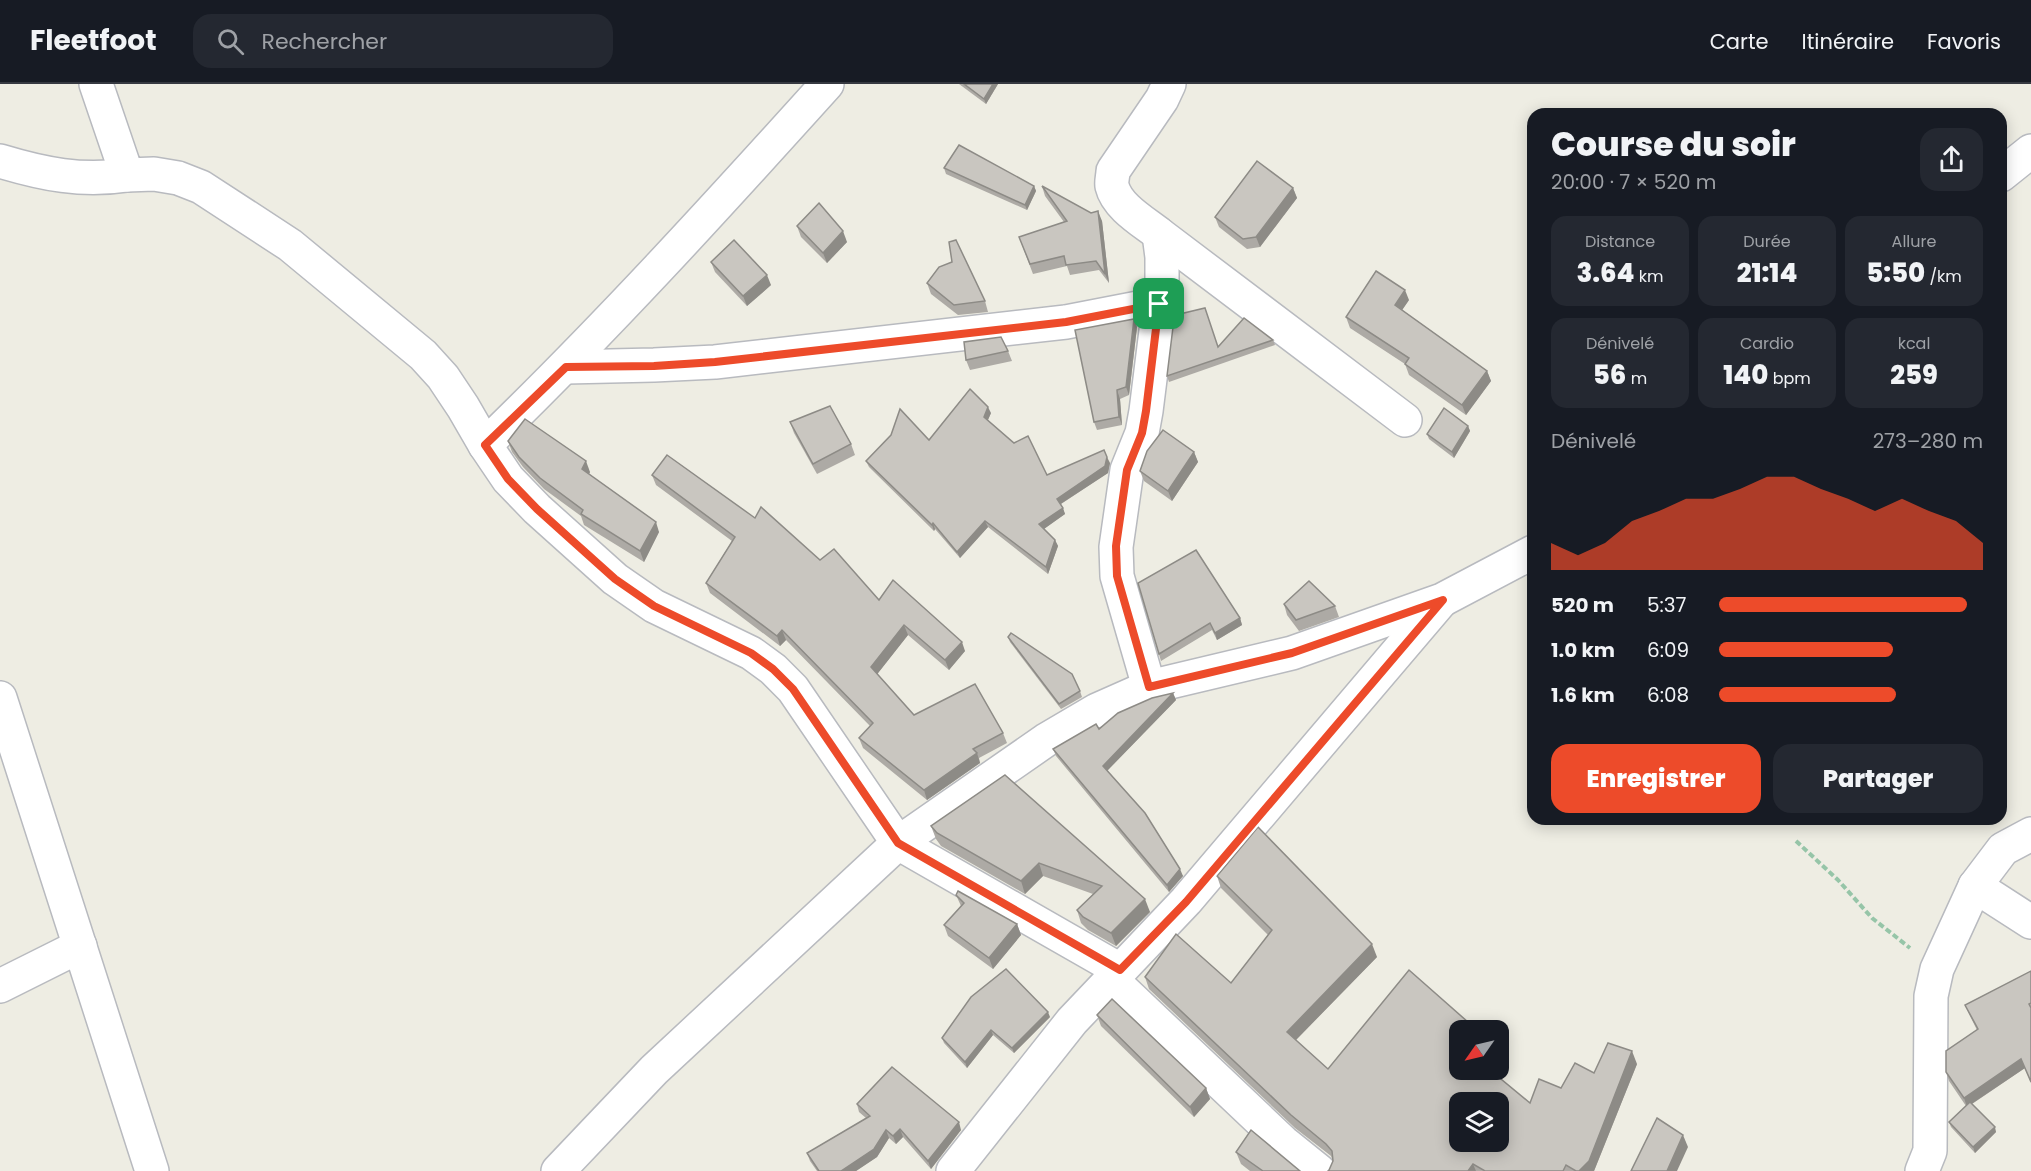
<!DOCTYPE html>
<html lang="fr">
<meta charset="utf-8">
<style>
:root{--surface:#171b24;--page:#242831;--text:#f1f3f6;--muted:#9ea1a6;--line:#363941;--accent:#ed4b2a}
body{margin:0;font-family:Poppins,sans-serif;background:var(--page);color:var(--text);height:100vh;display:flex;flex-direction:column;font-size:22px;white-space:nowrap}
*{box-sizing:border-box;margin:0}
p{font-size:20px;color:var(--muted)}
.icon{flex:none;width:33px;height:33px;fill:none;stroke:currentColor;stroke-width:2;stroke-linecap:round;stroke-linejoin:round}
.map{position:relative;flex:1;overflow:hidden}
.drawer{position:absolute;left:1527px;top:24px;width:480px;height:717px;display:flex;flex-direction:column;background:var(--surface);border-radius:18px;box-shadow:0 3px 15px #0003}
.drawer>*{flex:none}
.needle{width:39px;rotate:236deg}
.buttons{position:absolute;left:1449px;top:936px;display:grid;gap:12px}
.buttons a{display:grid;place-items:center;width:60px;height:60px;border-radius:12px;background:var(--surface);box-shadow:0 3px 15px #0003;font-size:30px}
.pin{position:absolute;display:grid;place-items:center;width:51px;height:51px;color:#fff;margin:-26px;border-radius:12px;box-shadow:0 3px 9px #0006}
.round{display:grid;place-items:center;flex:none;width:63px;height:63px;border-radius:18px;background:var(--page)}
.headline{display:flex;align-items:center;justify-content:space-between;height:102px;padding:0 24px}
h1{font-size:33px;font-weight:800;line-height:45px}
.stats{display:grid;grid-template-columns:repeat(3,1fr);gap:9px;height:102px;padding:6px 24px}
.stats div{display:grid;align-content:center;border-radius:15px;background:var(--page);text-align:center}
.stats b{font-size:26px;font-weight:800}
.stats small{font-size:16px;font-weight:400}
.stats p{font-size:16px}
.chart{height:168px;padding:12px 24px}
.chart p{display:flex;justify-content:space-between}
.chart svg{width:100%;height:108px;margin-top:6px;fill:var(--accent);opacity:.7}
.primary-button{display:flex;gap:12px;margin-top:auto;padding:12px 24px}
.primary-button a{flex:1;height:69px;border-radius:18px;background:var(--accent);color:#fff;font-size:24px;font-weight:800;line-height:69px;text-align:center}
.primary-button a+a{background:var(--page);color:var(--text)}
ul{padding:0 24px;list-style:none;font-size:20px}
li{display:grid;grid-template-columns:96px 72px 1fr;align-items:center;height:45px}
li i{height:15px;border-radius:8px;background:var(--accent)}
header{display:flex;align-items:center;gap:36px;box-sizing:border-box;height:84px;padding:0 30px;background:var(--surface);border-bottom:2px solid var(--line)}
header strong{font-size:28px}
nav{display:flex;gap:33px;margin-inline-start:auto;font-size:21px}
.search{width:420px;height:54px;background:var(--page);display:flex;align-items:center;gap:15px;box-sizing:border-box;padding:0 21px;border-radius:18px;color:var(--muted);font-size:22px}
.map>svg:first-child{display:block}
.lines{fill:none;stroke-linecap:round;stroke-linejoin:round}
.street-casing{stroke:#b8babf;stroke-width:36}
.path{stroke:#96c5a8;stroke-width:4;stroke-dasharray:6 3;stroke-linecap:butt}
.street{stroke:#fff;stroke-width:33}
.wall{fill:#adaaa5}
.shaded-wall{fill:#8d8b86}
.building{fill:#c9c6c0;stroke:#8d8b86;stroke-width:1.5;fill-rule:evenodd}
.route-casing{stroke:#fff;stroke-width:12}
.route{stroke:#ed4b2a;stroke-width:8}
</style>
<header>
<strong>Fleetfoot</strong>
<div class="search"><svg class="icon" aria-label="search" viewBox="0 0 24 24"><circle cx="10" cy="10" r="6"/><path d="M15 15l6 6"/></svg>Rechercher</div>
<nav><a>Carte</a><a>Itinéraire</a><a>Favoris</a></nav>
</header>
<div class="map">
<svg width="2031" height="1087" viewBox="0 0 2031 1087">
<rect width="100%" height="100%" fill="#eeede3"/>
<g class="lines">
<!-- street casing -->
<g class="street-casing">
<g id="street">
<polyline points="96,0 127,91 154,90 178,94 201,103 290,161 423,271 443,293 463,323 485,361 508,395 537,425 615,495 654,522 751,569 773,585 793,605 898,759 1120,886"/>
<path d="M1169 0 1162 15 1113 87C1113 92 1111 98 1112 102 1117 123 1144 138 1159 150L1405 336"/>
<path d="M0 77C43 90 82 98 127 91"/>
<polyline points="2001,91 2031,67"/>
<polyline points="566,283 654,281 715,278 1066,238 1159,220"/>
<path d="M485 361C604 246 716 123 827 0"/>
<polyline points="1149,603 1117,492 1116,463 1127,386 1142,349 1146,327 1162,199 1162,173 1159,150"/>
<polyline points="0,614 152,1087"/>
<polyline points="1975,802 2031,838"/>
<polyline points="1111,895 1283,1058 1319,1087"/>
<polyline points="0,902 80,862"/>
<polyline points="558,1087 654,986 898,759 1046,656 1097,626 1149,603 1292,569 1442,516 1533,468"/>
<polyline points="953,1087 1072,937 1186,817 1441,517"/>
<polyline points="1922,1087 1930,1067 1931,912 1937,885 1975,802 2003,765 2031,750"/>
</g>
</g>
<!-- path -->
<polyline class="path" points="1796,757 1838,796 1872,834 1910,864"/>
<!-- street -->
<use href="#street" class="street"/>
</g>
<!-- wall -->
<g class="wall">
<polygon points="959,0 998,0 986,20"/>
<polygon points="944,84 1034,102 1036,107 1027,126 946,90"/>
<polygon points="1042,102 1102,137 1109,199 1099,186 1070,191 1067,182 1033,190 1019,153 1064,138 1045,112"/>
<polygon points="1293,104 1297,114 1260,163 1247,165 1219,143 1215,133"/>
<polygon points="797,142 847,158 827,179 801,153"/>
<polygon points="711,178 771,201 747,222 715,188"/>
<polygon points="927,199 985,217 988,228 958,231 931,210"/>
<polygon points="1409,216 1402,226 1487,287 1491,297 1466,331 1409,291 1405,280 1350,244 1346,233"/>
<polygon points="1137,243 1129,311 1120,315 1122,341 1097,346 1094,338"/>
<polygon points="1273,256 1275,261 1169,298 1167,292"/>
<polygon points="1008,267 1012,277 970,286 966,276"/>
<polygon points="991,329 988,336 1047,391 1110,379 1108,389 1061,420 1065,430 1044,445 1055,456 1058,462 1048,490 988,443 960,474 935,445 934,447 869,383 866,377 929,356"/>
<polygon points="790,338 851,360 855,371 817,390 794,349"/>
<polygon points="1468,342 1470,347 1454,374 1429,355 1427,350"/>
<polygon points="508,357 590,388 589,390 659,448 644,478 584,441 581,432 544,405 523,383 512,368"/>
<polygon points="1194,368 1198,378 1172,417 1144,397 1140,387"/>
<polygon points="652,391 755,434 879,516 965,567 949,586 908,551 877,590 914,631 1003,649 1007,659 979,674 980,679 927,716 863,664 859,654 870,642 786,556 780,562 710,509 706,499 732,457 656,401"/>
<polygon points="1138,499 1240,534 1242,541 1217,556 1212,546 1161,577"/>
<polygon points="1284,520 1335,522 1339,533 1299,547 1287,531"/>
<polygon points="1008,553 1080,607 1082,613 1061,625 1010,558"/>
<polygon points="1173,609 1176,616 1107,687 1183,792 1169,808 1056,672 1053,665"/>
<polygon points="1005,691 1150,828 1116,862 1088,846 1081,839 1077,826 1093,810 1043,792 1025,810 941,762 936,755 931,742"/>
<polygon points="1217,792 1377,873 1296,956 1328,985 1460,986 1530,1019 1594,989 1637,980 1594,1087 1328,1087 1329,1086 1333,1077 1331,1072 1295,1044 1149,905 1145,893 1231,899 1268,851 1221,804"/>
<polygon points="956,811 1017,840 1021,851 993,885 948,852 944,841 961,822"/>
<polygon points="2031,887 2031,999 2025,984 1972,1020 1996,1048 1975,1069 1951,1043 1949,1038 1966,1022 1949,997 1946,988 1977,946 1969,930 1965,921"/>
<polygon points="1097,931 1206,1004 1210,1015 1194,1033 1101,942"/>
<polygon points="1050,933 1014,969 993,951 967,984 944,959 942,954"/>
<polygon points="857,1020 961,1046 931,1085 903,1053 896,1060 889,1054 877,1073 856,1087 817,1087 810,1077 807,1069 866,1034 859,1028"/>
<polygon points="1236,1068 1300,1087 1250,1087 1241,1080"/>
</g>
<!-- shaded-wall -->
<g class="shaded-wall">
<polygon points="993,0 998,0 986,20 984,15"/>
<polygon points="1034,102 1036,107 1027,126 1025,121"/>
<polygon points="1293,104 1297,114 1260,163 1256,153"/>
<polygon points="1098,127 1102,137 1109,199 1105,190"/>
<polygon points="843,147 847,158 827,179 823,169"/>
<polygon points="767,191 771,201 747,222 743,212"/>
<polygon points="1405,206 1409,216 1398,232 1395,221"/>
<polygon points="1134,235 1137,243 1129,311 1126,303"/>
<polygon points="1487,287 1491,297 1466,331 1462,321"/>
<polygon points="1117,306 1120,315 1122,341 1119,333"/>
<polygon points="988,323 991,329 986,340 984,333"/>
<polygon points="1468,342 1470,347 1454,374 1452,368"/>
<polygon points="1194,368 1198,378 1172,417 1168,407"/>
<polygon points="1107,373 1110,379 1108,389 1059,421 1057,415"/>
<polygon points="586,377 590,388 586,395 582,385"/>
<polygon points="1063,424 1065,430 1041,447 1039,440"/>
<polygon points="985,437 988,443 960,474 957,468"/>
<polygon points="656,438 659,448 644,478 640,467"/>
<polygon points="933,439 935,445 934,447 932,441"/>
<polygon points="1055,456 1058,462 1048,490 1046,483"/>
<polygon points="1240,534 1242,541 1217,556 1215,549"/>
<polygon points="904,541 908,551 875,593 871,583"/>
<polygon points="782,546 786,556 780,562 777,552"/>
<polygon points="962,558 965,567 949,586 945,576"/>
<polygon points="1173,609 1176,616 1105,689 1103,682"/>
<polygon points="977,669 980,679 927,716 924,706"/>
<polygon points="1039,779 1043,792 1025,810 1021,797"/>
<polygon points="1180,785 1183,792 1169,808 1167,801"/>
<polygon points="1145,815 1150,828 1116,862 1111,849"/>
<polygon points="1017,840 1021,851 993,885 989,874"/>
<polygon points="1372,860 1377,873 1291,961 1287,948"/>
<polygon points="1048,928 1050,933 1014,969 1012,964"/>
<polygon points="991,946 993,951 967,984 965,978"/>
<polygon points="1632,967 1637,980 1594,1087 1579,1087"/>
<polygon points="2021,975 2025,984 1967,1023 1964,1014"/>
<polygon points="1206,1004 1210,1015 1194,1033 1190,1023"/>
<polygon points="959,1038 961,1046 931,1085 928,1077"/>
<polygon points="1995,1043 1996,1048 1975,1069 1973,1063"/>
<polygon points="900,1045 903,1053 896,1060 893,1052"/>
<polygon points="886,1046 889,1054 877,1073 856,1087 841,1087"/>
<polygon points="1683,1051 1688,1063 1677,1087 1667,1087"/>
<polygon points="1473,1080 1476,1087 1468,1087"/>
</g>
<!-- building -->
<g class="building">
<polygon points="964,0 993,0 984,15"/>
<polygon points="959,61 1034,102 1025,121 944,84"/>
<polygon points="1257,77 1293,104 1256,153 1243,155 1215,133"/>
<polygon points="1042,102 1091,129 1098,127 1105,190 1096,177 1066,181 1064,172 1030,180 1019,153 1067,137"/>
<polygon points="819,119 843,147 823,169 797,142"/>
<polygon points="734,156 767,191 743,212 711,178"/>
<polygon points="956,156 985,217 954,221 927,199 939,183 952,178 949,158"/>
<polygon points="1376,187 1405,206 1395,221 1487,287 1462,321 1405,280 1409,274 1346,233"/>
<polygon points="1205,224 1218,263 1244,234 1273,256 1167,292 1174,235 1184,229"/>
<polygon points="1134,235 1126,303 1117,306 1119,333 1094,338 1075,246"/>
<polygon points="1001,253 1008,267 966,276 964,258"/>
<polygon points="970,305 988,323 984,333 1014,359 1028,352 1047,391 1104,366 1107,373 1105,382 1057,415 1063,424 1039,440 1055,456 1046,483 985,437 957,468 933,439 932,441 866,377 891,351 900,325 929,356"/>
<polygon points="830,322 851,360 813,380 790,338"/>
<polygon points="1444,324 1468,342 1452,368 1427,350"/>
<polygon points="525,335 586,377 582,385 656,438 640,467 581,430 583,426 540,394 519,373 508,357"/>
<polygon points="1163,346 1194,368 1168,407 1140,387 1147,367"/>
<polygon points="667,371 755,434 761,423 820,476 834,465 879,516 893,496 962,558 945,576 904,541 871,583 914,631 975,600 1003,649 973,665 977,669 924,706 859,654 873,639 782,546 777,552 706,499 735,453 652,391"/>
<polygon points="1196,466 1240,534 1215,549 1210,539 1159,570 1138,499"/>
<polygon points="1309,497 1335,522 1296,536 1284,520"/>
<polygon points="1011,549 1072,590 1080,607 1059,620 1008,553"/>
<polygon points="1173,609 1103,682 1145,729 1180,785 1167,801 1053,665 1096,640 1099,645 1118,629 1152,614"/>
<polygon points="1005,691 1145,815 1111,849 1083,833 1077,826 1102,802 1039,779 1021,797 937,749 931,742"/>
<path d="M1258 743 1372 860 1287 948 1328 985 1409 886 1477 946H1460V986H1490L1530 1019 1539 995 1561 1004 1575 979 1594 989 1608 959 1632 967 1589 1077 1579 1087H1576L1566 1081 1563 1087H1485L1473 1080 1468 1087H1328L1329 1086 1333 1077 1332 1067 1326 1060 1291 1031 1145 893 1176 850 1231 899 1272 846 1217 792ZM1460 1018H1498V1058H1460Z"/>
<polygon points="958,807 1017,840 989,874 944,841 964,819 956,811"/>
<polygon points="1006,885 1048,928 1012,964 991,946 965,978 942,954 971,913"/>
<polygon points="2031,887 2031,919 2029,920 2031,924 2031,998 2021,975 1964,1014 1946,988 1946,967 1978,945 1965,921"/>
<polygon points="1112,915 1206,1004 1190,1023 1097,931"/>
<polygon points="892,983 959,1038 928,1077 900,1045 893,1052 886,1046 874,1065 841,1087 819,1087 807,1069 870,1032 857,1020"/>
<polygon points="1970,1018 1995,1043 1973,1063 1949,1038"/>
<polygon points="1657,1034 1683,1051 1667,1087 1631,1087"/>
<polygon points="1251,1046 1300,1087 1263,1087 1236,1068"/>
</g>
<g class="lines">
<!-- route casing -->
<g class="route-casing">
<polygon id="route" points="1159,220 1146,327 1142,349 1127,386 1116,462 1117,492 1149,603 1292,569 1443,516 1186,818 1120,886 898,759 819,643 793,605 773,585 751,569 654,522 615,495 537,425 508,395 485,361 566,283 654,282 715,278 1066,238"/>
</g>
<!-- route -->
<use href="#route" class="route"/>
</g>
</svg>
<div class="buttons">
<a><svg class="needle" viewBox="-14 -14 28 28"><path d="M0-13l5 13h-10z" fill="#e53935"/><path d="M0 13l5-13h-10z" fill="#9ea1a6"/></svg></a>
<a><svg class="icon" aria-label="layers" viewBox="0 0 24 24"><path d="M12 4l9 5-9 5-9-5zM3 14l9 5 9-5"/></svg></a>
</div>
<div class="pin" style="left:1159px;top:220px;background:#1e9e55"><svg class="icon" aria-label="arrive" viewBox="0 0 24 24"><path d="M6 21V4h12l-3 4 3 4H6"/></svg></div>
<section class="drawer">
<div class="headline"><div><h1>Course du soir</h1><p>20:00 · 7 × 520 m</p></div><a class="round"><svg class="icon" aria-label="share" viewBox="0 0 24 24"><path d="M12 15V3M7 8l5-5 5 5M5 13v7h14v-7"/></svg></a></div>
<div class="stats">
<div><p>Distance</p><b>3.64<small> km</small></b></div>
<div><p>Durée</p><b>21:14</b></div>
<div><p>Allure</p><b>5:50<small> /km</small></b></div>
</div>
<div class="stats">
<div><p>Dénivelé</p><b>56<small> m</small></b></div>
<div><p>Cardio</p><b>140<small> bpm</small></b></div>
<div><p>kcal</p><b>259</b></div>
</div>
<div class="chart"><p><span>Dénivelé</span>273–280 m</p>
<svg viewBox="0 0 160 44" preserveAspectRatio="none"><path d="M0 44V33L10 38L20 33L30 24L40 20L50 15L60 15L70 11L80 6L90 6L100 11L110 15L120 20L130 15L140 20L150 24L160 33V44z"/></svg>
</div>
<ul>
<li><b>520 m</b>5:37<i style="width:94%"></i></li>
<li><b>1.0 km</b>6:09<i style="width:66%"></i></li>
<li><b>1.6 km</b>6:08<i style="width:67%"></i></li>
</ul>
<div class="primary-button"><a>Enregistrer</a><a>Partager</a></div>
</section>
</div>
